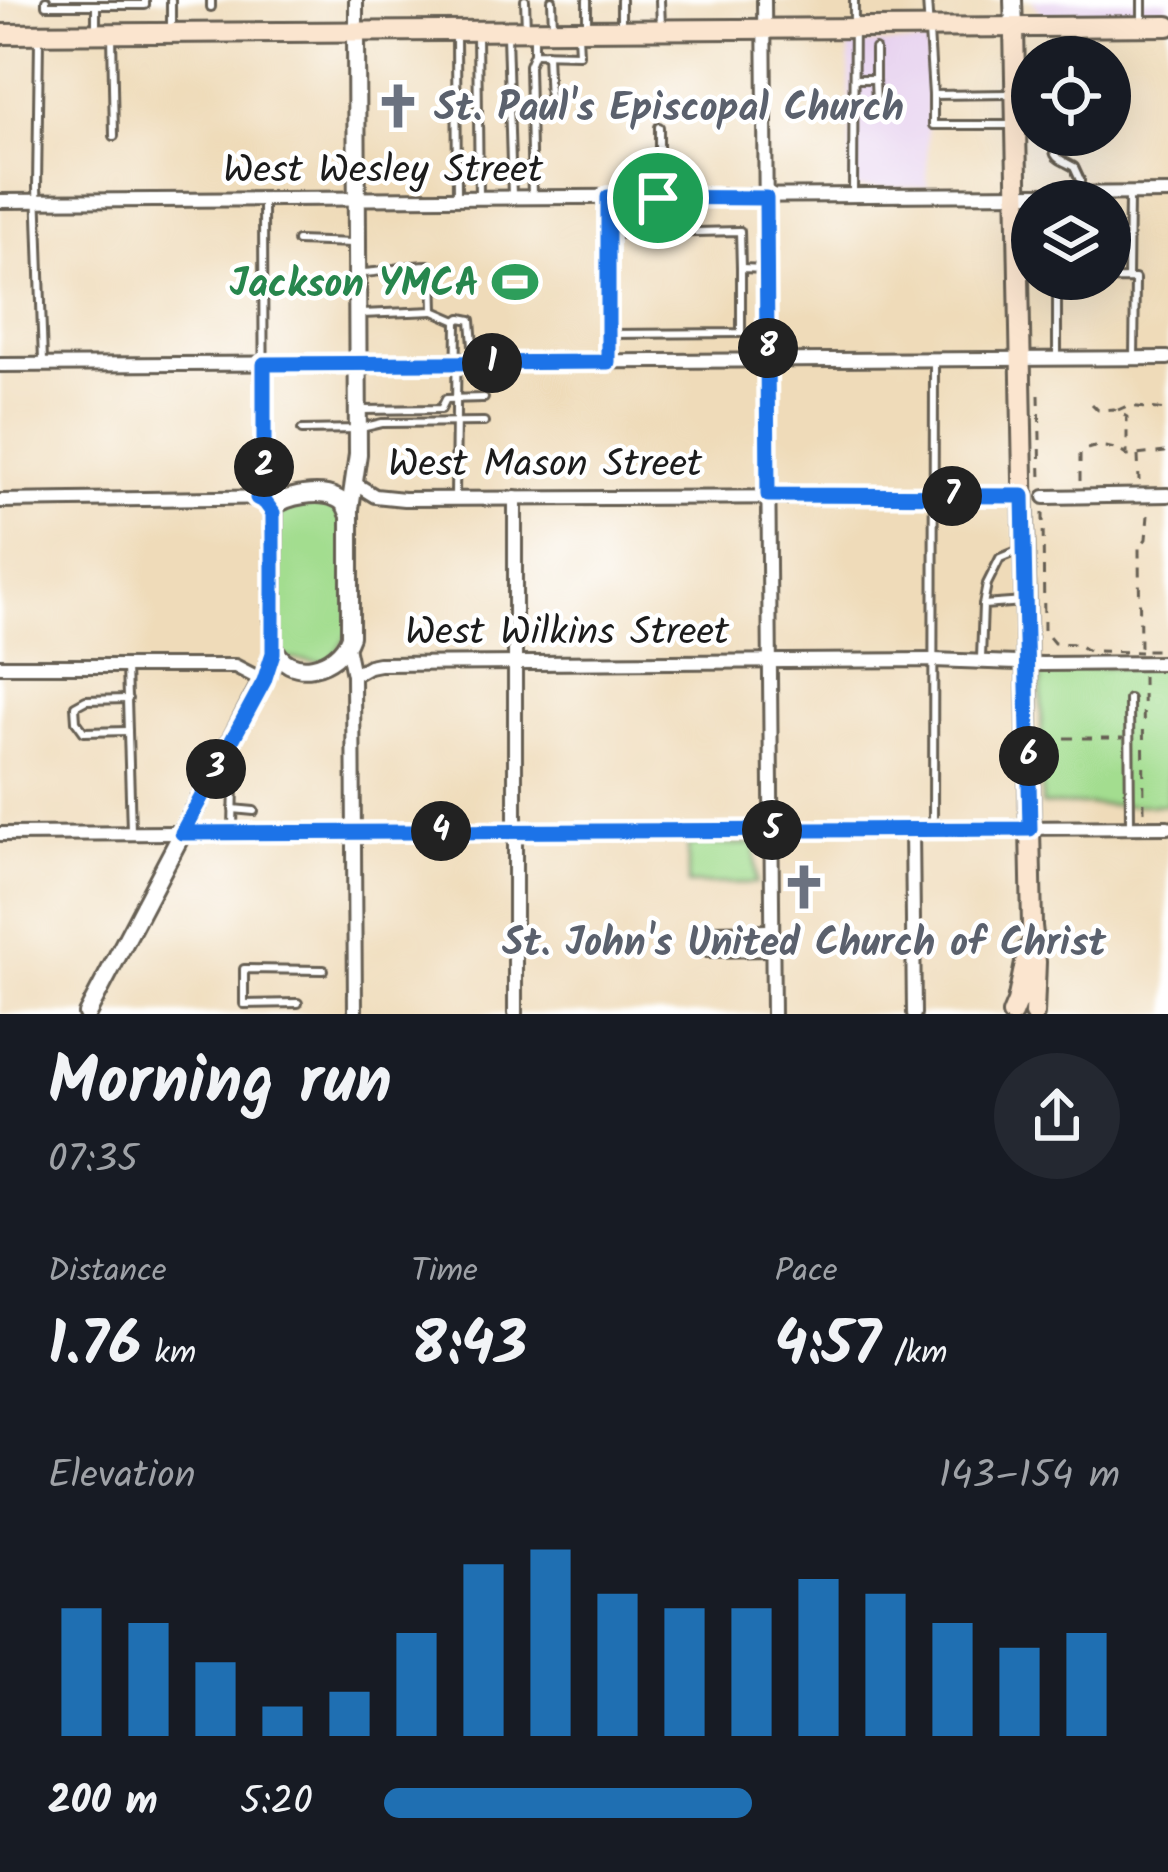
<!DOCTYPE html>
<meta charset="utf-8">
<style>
:root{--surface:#171b24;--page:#242831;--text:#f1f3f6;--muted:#9ea1a6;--accent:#1f6fb2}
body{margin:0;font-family:Kalam,sans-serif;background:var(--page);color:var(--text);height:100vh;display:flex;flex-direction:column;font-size:45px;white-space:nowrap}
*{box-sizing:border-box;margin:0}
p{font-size:39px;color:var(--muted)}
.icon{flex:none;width:66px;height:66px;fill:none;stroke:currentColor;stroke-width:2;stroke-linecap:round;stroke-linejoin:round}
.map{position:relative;height:1014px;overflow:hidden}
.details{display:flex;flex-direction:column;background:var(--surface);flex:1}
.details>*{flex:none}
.buttons{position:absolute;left:1011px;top:36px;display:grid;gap:24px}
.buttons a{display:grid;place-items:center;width:120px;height:120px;border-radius:50%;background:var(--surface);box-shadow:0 12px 48px #0002;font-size:60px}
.pin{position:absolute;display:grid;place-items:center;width:102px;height:102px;color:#fff;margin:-51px;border:6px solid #fff;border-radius:50%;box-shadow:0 3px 12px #0007}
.km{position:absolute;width:60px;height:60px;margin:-30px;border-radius:50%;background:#222;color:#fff;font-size:33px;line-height:60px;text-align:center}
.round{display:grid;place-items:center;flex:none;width:126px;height:126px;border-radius:63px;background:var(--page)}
.summary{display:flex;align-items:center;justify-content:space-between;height:204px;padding:0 48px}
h1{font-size:66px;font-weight:700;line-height:90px}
.metrics{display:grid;grid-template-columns:repeat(3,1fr);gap:18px;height:204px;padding:12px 48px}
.metrics div{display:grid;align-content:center}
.metrics b{font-size:60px;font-weight:700}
.metrics small{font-size:33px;font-weight:400}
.metrics p{font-size:33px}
.chart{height:336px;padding:24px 48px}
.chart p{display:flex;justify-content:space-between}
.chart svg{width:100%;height:216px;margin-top:12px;stroke:var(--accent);stroke-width:6}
ul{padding:0 48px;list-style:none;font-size:39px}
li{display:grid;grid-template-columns:192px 144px 1fr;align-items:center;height:90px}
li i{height:30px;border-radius:15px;background:var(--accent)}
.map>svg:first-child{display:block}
.built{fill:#e7d2ef}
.green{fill:#a3dd8f;stroke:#607c56;stroke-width:3}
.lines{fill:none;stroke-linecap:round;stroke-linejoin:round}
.service-casing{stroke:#665f53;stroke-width:12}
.minor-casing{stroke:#665f53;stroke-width:18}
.tertiary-casing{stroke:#665f53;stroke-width:22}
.secondary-casing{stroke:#665f53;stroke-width:24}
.path{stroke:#665f53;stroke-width:3;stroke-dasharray:9 9;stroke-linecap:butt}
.service{stroke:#fff;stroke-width:6}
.minor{stroke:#fff;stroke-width:12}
.tertiary{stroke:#fff;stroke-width:16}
.secondary{stroke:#fbe5cf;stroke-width:18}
.route-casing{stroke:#fff;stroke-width:24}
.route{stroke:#1a73e8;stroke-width:15}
.labels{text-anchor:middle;stroke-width:9;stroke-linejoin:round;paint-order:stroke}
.worship-label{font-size:39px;font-weight:bold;fill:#5b616d;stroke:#fff;text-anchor:start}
.street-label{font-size:39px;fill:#1c1c1c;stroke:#fff}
.leisure-label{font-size:39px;font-weight:bold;fill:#27864d;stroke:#fff;text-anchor:end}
</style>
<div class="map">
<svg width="1168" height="1014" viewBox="0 0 1168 1014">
<rect width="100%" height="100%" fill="#fff"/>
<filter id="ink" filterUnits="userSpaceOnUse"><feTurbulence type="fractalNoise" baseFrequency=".00833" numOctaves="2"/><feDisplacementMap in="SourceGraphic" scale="24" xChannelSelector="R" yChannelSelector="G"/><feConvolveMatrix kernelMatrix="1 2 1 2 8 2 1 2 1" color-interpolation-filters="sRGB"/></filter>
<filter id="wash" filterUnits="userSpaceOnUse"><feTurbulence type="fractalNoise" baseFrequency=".004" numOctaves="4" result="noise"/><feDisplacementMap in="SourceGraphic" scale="48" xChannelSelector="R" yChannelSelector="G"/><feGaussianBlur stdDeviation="2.7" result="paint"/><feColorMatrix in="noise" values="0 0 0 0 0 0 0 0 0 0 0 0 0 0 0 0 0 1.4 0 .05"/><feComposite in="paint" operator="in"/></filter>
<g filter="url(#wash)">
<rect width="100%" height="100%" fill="#efdbb9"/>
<!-- built -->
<g class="built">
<polygon points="1032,0 1168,0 1168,11 1046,16 1042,15"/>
<polygon points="849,44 928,44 927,187 850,188"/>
</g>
<!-- green -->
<g class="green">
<polygon points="329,495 343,502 351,630 329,663 279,658 274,507"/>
<polygon points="1168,666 1168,805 1042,805 1041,668"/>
<polygon points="755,844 756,883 688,884 688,845"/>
</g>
</g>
<g filter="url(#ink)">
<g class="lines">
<!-- service casing -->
<g class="service-casing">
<g id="service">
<polyline points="46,0 46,5 145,5 145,0"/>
<polyline points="171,0 171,26"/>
<polyline points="211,0 211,7"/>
<polyline points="525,0 526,28"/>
<polyline points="552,0 553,28"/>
<polyline points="621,0 621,26"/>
<polyline points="660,0 661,26"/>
<polyline points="927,0 933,95"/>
<polyline points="1142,0 1142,20"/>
<polyline points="96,5 96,31"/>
<polyline points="587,26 587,0"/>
<polyline points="112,35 114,136"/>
<polyline points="477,35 479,196"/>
<polyline points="507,35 512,196"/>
<polyline points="534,35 534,53 579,54 578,34"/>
<polyline points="456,36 457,196"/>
<polyline points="39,38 37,187 43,361"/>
<polyline points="1051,49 1052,57"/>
<polyline points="547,53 549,103"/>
<polyline points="854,79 875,79 875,49"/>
<polyline points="875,79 876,105"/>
<polyline points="1009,94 933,95 933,125 1011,125"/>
<path d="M1053 135C1053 159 1054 156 1074 167L1080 180V194"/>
<polyline points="659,194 659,127"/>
<polyline points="853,194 854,0"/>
<polyline points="532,197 529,65 534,53"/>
<polyline points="263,201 264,494"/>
<polyline points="608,234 740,231 741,268"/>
<polyline points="297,241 353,243"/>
<path d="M360 273C384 273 405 265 428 265L433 268 434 311 361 314"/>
<polyline points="1128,279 1129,197"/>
<polyline points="1057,280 1135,279 1134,358"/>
<polyline points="434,311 457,321 461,318 471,320 474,359"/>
<polyline points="608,334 741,333 741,268 766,269"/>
<polyline points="608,358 608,198"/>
<polyline points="1057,359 1057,279"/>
<polyline points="362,410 441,409 446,399 484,398"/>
<polyline points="302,430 357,429 382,423 484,422"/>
<polyline points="455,497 457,321"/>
<polyline points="983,605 987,584 1000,558 1022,549"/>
<polyline points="981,658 983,605 1024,602"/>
<polyline points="126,666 131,830"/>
<polyline points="128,699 86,700 75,706 76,721 84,732 128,731"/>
<polyline points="1129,699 1130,824"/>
<polyline points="220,774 234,781 233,829"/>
<polyline points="233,809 254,811"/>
<polyline points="933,828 934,362"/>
<polyline points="771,928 709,929 705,935 708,953 772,952"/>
<polyline points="298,1003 244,1004 244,969 324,970"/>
</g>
</g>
<!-- minor casing -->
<g class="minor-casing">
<g id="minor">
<polyline points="356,0 356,32"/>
<polyline points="764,0 773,1014"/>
<polyline points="0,201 1168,193"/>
<polyline points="0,365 1168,358"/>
<polyline points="354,483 375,496 404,499 1023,496"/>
<polyline points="1045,497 1168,495"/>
<polyline points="0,501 287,497"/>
<polyline points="347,646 353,675 355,1014"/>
<polyline points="0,666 235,666 264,681"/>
<polyline points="353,675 369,666 379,664 933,660 1042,664 1168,663"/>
<polyline points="912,829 914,1014"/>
<polyline points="0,834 1168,827"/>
<polyline points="515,1014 515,498"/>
</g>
</g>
<!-- tertiary casing -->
<g class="tertiary-casing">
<g id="tertiary">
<polyline points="1013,0 1014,28"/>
<path d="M273 645C287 683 339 669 350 636V509L358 454 356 32"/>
<path d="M87 1014 269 668 273 653 274 507C286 495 320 490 336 498 345 502 346 506 349 514"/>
</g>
</g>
<!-- secondary casing -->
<g class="secondary-casing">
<g id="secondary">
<polyline points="1014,28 1030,828 1032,926 1036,962 1034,1014"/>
<polyline points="0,34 1168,26"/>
<polyline points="1012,1014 1017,1002 1028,949"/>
</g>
</g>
<!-- path -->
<g class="path">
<polyline points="1039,395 1041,481"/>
<polyline points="1092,404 1098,410 1114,409 1127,417 1127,454"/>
<polyline points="1118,410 1127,406 1168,410"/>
<polyline points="1138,456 1139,481"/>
<path d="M1080 481V453C1093 443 1116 446 1127 456L1165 452 1168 447"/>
<polyline points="1043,513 1044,631 1054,643 1077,644 1088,651"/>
<polyline points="1148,515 1146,539 1139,548 1140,650 1168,650"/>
<polyline points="1098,651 1141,652"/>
<polyline points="1143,676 1144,812"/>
<polyline points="1047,738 1123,738"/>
</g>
<!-- service -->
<use href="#service" class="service"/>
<!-- minor -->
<use href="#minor" class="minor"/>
<!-- tertiary -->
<use href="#tertiary" class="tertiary"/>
<!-- secondary -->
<use href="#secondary" class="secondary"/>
</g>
</g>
<g class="lines" filter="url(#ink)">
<!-- route casing -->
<g class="route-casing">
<polygon id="route" points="608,197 766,198 768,495 1023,496 1030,829 182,833 264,681 273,653 273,513 265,502 257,498 264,498 264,364 608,362"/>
</g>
<!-- route -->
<use href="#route" class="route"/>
</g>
<!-- icons -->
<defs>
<g id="church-bare" transform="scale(3.6)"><path d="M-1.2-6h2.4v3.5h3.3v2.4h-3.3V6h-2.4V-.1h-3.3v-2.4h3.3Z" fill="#6b7280" stroke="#fff" stroke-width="2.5" paint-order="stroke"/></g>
<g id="stadium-bare" transform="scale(3.6)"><path d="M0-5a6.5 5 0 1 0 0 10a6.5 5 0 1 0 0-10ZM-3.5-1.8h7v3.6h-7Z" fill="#2e9e5b" stroke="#fff" stroke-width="2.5" paint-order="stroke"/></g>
</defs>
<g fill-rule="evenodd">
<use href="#church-bare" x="398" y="106"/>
<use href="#stadium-bare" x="515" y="282"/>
<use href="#church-bare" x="804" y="887"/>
</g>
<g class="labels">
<!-- worship labels -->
<g class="worship-label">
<text x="434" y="120">St. Paul's Episcopal Church</text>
<text x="804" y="955" text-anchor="middle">St. John's United Church of Christ</text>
</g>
<!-- street labels -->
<g class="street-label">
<text x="383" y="182">West Wesley Street</text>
<text x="545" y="476">West Mason Street</text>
<text x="567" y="644">West Wilkins Street</text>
</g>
<!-- leisure labels -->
<g class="leisure-label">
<text x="479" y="296">Jackson YMCA</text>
</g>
</g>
</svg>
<div class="buttons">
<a><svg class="icon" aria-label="locate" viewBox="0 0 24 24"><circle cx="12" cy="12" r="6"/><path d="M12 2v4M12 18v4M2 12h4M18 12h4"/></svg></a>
<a><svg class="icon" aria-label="layers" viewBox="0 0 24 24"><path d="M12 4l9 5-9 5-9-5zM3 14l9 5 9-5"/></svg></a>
</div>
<div class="pin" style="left:658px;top:198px;background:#1e9e55"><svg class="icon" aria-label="arrive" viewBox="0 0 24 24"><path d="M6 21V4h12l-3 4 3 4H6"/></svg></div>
<b class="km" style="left:492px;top:363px">1</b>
<b class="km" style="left:264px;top:467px">2</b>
<b class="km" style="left:216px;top:769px">3</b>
<b class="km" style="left:441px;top:831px">4</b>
<b class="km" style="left:772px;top:830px">5</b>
<b class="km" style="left:1029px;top:756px">6</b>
<b class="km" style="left:952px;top:496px">7</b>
<b class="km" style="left:768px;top:348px">8</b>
</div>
<section class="details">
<div class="summary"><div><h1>Morning run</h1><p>07:35</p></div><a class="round"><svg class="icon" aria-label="share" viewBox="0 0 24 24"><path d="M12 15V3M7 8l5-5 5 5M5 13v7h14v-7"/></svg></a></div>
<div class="metrics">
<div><p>Distance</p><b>1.76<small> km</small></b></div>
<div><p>Time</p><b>8:43</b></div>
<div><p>Pace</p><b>4:57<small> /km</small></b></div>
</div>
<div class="chart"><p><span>Elevation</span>143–154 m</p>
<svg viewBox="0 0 160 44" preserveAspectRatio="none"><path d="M5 44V18M15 44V21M25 44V29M35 44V38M45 44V35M55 44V23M65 44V9M75 44V6M85 44V15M95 44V18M105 44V18M115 44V12M125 44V15M135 44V21M145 44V26M155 44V23"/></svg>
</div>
<ul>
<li><b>200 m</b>5:20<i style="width:50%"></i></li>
</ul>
</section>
